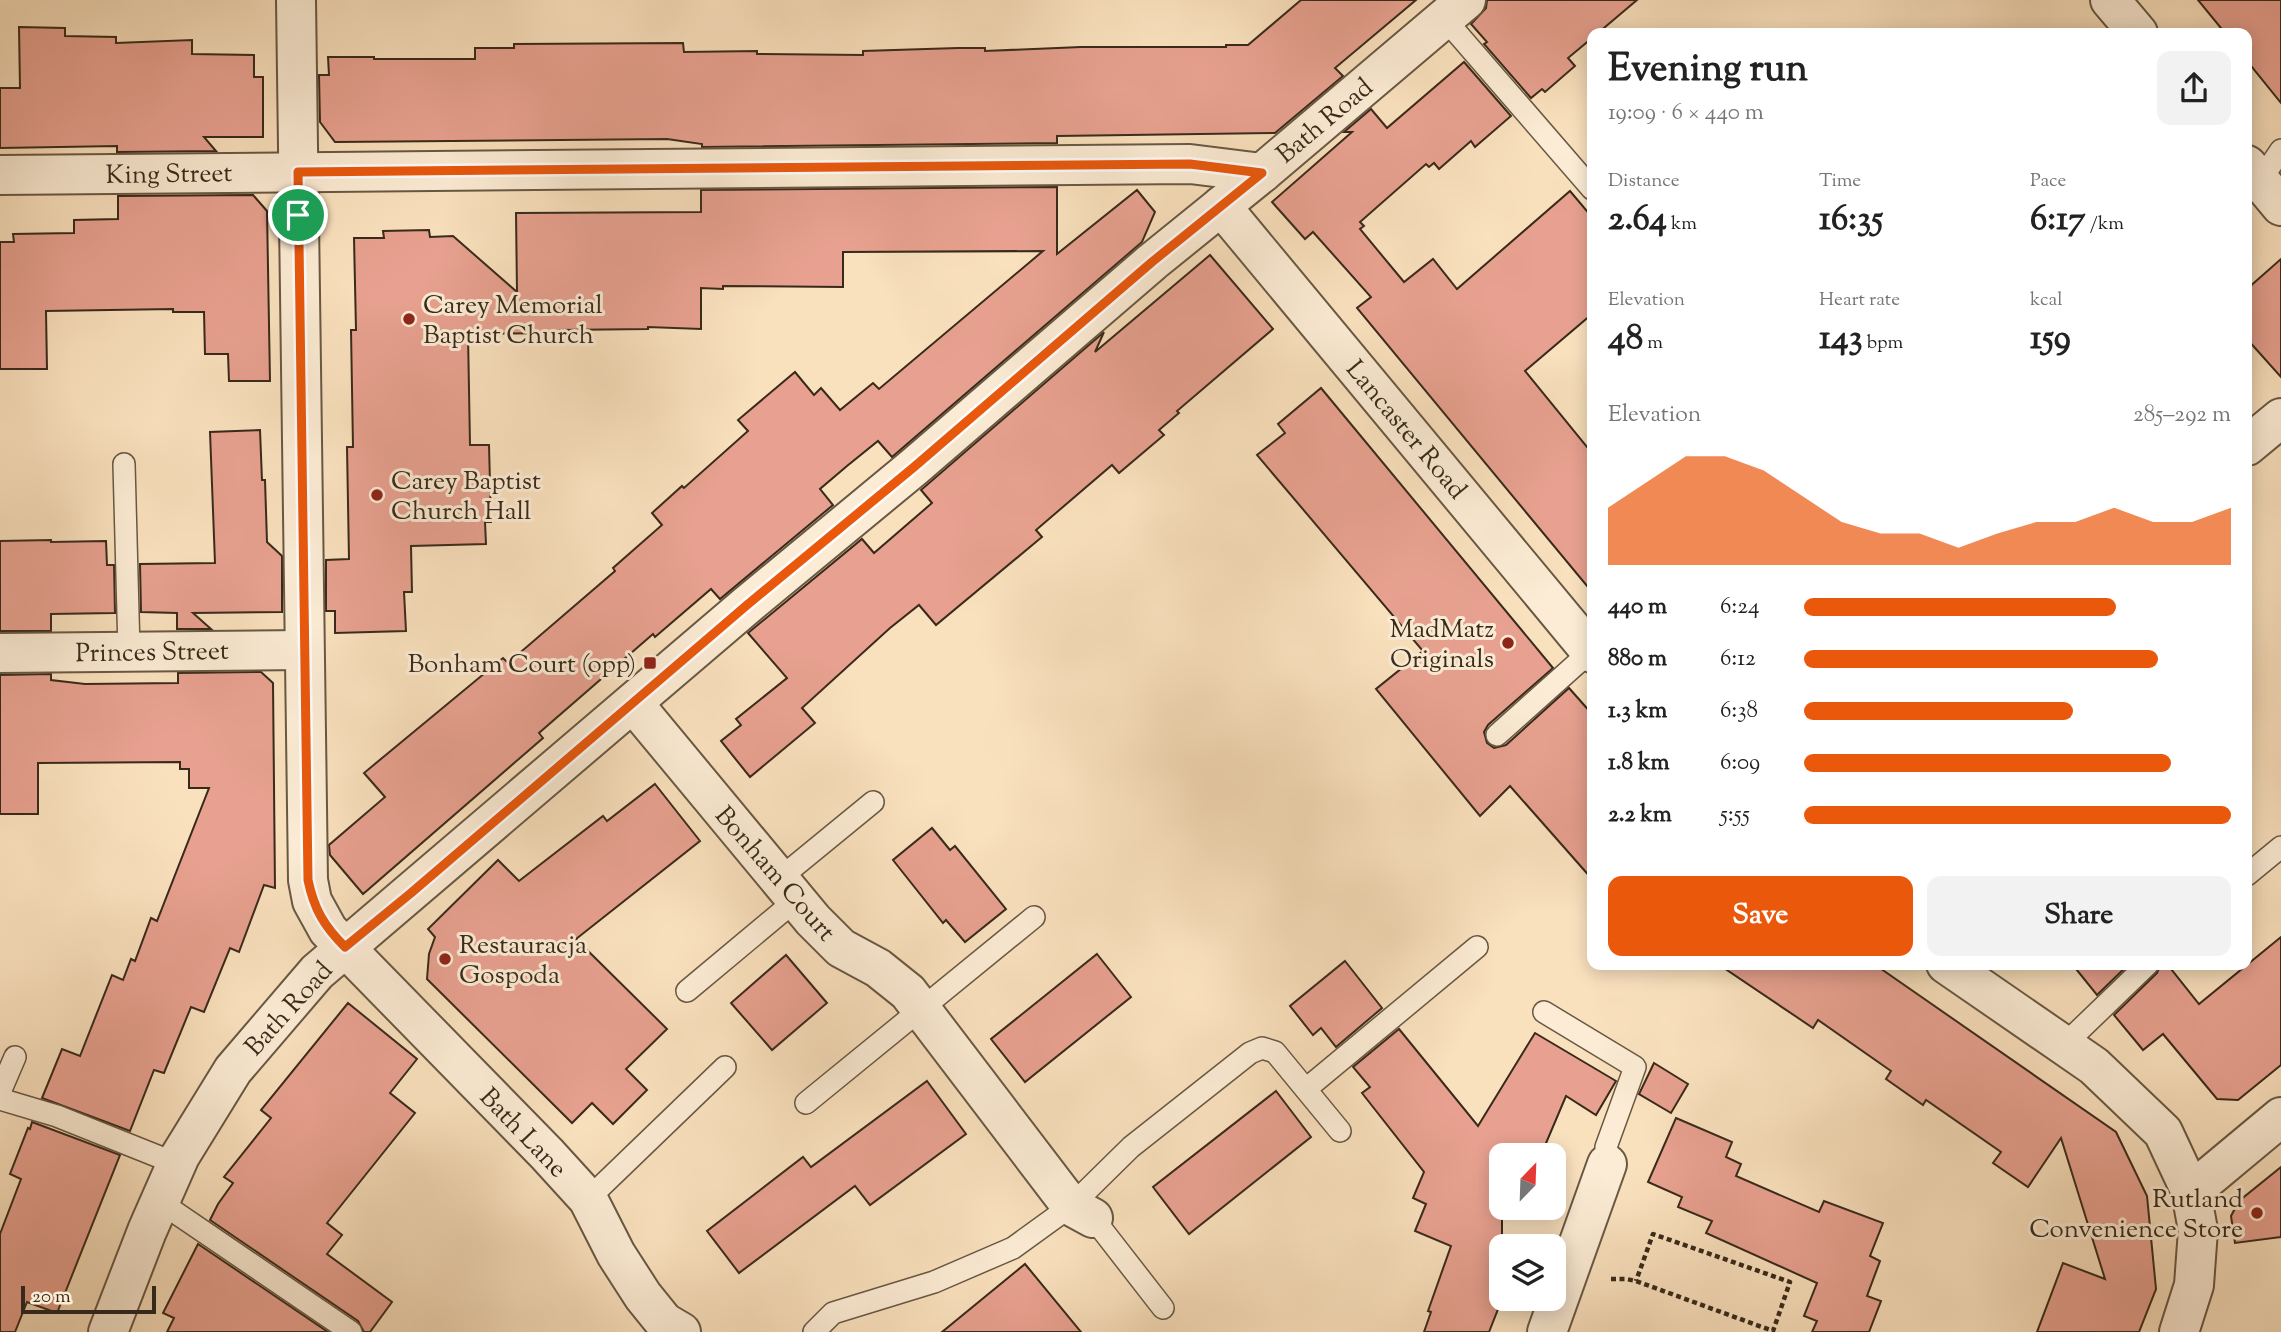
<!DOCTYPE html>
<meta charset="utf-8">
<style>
:root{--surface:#fff;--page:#f2f2f2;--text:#222;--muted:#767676;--accent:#ea580c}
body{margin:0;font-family:"Sorts Mill Goudy",serif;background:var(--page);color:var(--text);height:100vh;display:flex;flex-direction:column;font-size:26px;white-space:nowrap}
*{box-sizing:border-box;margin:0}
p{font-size:23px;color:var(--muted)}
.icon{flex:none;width:38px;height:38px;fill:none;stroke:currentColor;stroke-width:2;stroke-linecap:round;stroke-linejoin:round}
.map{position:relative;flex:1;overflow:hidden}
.panel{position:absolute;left:1587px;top:28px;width:665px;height:942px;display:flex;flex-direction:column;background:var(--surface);border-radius:14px;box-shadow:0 4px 18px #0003}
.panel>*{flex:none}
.needle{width:46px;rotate:23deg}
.controls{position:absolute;left:1489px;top:1143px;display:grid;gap:14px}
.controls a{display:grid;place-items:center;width:77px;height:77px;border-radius:14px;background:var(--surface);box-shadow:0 4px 18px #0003;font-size:35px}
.scale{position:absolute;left:21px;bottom:18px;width:135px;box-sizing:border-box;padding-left:7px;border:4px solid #382a1a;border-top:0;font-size:19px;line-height:24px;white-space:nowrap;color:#382a1a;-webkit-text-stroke:5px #fcecd5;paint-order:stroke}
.pin{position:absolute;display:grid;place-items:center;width:60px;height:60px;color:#fff;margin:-30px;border:4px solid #fff;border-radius:50%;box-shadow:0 2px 7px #0007}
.round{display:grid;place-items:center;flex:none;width:74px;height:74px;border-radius:14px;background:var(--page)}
.overview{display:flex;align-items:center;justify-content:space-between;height:119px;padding:0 21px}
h1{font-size:38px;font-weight:700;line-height:52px}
.metrics{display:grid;grid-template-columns:repeat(3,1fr);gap:10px;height:119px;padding:7px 21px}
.metrics div{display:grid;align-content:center}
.metrics b{font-size:35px;font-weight:700}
.metrics small{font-size:19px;font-weight:400}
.metrics p{font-size:19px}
.chart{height:196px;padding:14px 21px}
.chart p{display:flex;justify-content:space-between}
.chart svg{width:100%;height:126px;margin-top:7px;fill:var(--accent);opacity:.7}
.cta{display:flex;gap:14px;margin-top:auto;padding:14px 21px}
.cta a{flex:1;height:80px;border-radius:14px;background:var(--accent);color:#fff;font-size:28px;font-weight:700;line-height:80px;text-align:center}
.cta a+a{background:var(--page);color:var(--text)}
ul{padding:0 21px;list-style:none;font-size:23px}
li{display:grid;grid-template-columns:112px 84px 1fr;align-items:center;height:52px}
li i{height:18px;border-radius:9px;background:var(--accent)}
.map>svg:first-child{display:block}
.building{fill:#e8a190;stroke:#382a1a;stroke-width:2}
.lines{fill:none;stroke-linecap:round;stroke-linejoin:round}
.service-casing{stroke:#685843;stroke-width:24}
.minor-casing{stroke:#685843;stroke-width:42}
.tertiary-casing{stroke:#685843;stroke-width:42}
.path{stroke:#382a1a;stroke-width:4.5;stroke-dasharray:5 3.5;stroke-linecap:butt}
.service{stroke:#fcecd5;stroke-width:21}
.minor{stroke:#fcecd5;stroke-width:38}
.tertiary{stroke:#fcecd5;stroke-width:38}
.route-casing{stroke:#fff;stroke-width:14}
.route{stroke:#ea580c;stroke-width:9}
.poi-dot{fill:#8f2418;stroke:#fcecd5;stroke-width:2.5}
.labels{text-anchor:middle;stroke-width:6;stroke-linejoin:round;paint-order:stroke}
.street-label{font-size:26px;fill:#382a1a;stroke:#fcecd5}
.poi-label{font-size:26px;fill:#382a1a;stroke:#fcecd5;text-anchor:start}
</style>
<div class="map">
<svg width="2281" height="1332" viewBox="0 0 2281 1332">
<rect width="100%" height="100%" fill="#fae1be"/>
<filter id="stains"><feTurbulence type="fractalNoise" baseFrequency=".00286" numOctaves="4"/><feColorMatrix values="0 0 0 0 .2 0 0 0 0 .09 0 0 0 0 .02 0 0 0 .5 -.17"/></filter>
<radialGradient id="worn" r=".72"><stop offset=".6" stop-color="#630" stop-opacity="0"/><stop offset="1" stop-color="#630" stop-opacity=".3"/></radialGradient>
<!-- building -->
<g class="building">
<polygon points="1301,0 1416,0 1335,68 1343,76 1275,133 1057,136 1057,143 702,147 702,144 667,139 335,142 320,122 319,75 329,75 328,57 374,57 374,59 475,59 475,48 514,48 514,44 683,43 684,52 757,51 757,54 863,55 863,51 958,48 985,48 985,51 1081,47 1226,47 1226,45 1248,45"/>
<polygon points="1487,0 1637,0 1598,33 1592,33 1592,38 1568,58 1575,66 1545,92 1542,89 1531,98 1484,44 1487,42 1471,24 1486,8"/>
<polygon points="2198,0 2281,0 2281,103 2247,61 2247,33 2225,33"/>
<polygon points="19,27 65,28 65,36 116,37 116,43 192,40 192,54 254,55 254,77 263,77 263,137 204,137 216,151 117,152 117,146 0,148 0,88 20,88"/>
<polygon points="1464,62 1511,116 1475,147 1471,141 1439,169 1434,163 1429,167 1426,164 1360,222 1364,226 1360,229 1404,282 1433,259 1457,289 1570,191 1592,217 1592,314 1525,371 1592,453 1592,592 1357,308 1371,297 1313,232 1305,239 1272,202 1352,132 1344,132 1371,109 1387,128"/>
<polygon points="1057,187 1057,254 1137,190 1155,212 1142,242 892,457 878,441 847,466 820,489 833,505 720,599 711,589 655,637 653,634 539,733 543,738 363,894 330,855 329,845 385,797 364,773 503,658 508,663 615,571 613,568 662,525 652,513 682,486 684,488 748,431 738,420 795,372 814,395 821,388 840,410 873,383 879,389 1043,251 843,252 843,287 723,286 723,289 701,288 701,329 648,327 648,329 561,330 564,333 468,334 470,445 489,445 491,522 485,522 486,544 411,546 412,592 404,592 406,631 335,633 335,611 326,611 326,560 349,559 347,447 353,447 351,330 356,330 354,238 384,238 383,231 429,230 430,237 453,236 517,292 516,213 701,212 701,190"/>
<polygon points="253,195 267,211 270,381 229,381 228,354 205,354 204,312 173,312 173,309 46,311 47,369 0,369 0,242 14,242 13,234 74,233 74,220 118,219 118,196"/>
<polygon points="1210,255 1273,329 1177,411 1179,413 1159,430 1164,435 1119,473 1112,465 1036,530 1042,537 936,625 919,605 890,628 802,708 815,723 750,777 721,741 741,725 736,719 787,678 748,633 862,539 874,553 932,503 921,490 1104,332 1095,352"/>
<polygon points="2281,259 2281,377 2247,339 2247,289"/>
<polygon points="1321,388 1553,668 1488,725 1484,732 1487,743 1494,748 1506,745 1569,688 1592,714 1592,879 1510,786 1480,816 1376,689 1423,651 1257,455 1285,433 1278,424"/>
<polygon points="260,430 262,480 265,480 267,542 282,556 282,612 193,613 211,629 177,629 177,613 141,612 140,564 215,563 210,432"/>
<polygon points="51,540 51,542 106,541 107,565 114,565 115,613 51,614 51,631 0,631 0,541"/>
<polygon points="261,672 273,683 275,888 264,885 239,952 230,948 204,1012 191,1007 164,1073 154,1070 130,1131 42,1098 62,1049 80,1056 112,975 123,980 131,959 135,961 151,918 157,921 209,788 189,788 189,769 180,769 180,762 38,763 38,814 0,814 0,675 51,674 51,680 85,684 178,683 178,673"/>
<polygon points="655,784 700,841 576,939 667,1029 626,1069 647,1090 613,1124 592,1103 572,1123 427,979 429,954 435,937 428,929 498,860 519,881 603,816 607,821"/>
<polygon points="932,828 950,850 955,846 1006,909 965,942 946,920 943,923 893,860"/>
<polygon points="2281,937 2281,1065 2238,1100 2217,1099 2163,1034 2143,1050 2114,1015 2157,973 2161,964 2167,964 2199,1004"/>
<polygon points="1097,954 1131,997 1025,1082 991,1039"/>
<polygon points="786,955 827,1003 772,1050 731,1003"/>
<polygon points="1345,961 1382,1008 1336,1047 1321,1028 1313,1035 1290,1006"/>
<polygon points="1718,964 1874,964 2116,1132 2147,1196 2156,1289 2139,1332 2037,1332 2063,1263 2105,1279 2061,1138 2028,1187 1993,1163 2001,1152 1926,1100 1923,1105 1886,1079 1891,1071 1818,1020 1813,1028"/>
<polygon points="2072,964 2129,964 2097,995"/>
<polygon points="348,1003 417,1059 390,1093 415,1113 327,1223 342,1235 327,1254 392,1302 370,1332 364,1332 358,1321 210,1220 218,1204 233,1183 224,1177 271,1118 261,1110"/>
<polygon points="1399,1029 1478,1126 1535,1033 1616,1081 1596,1115 1566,1096 1541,1155 1502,1155 1502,1299 1489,1332 1424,1332 1431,1312 1428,1311 1451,1246 1415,1231 1426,1204 1413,1198 1424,1172 1362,1093 1370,1087 1353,1067"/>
<polygon points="1654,1063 1688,1084 1671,1113 1639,1094"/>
<polygon points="927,1081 966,1134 870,1205 855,1186 739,1273 707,1231 803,1157 811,1167"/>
<polygon points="1276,1091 1311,1137 1189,1234 1153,1187"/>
<polygon points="1676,1118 1732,1142 1726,1157 1741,1164 1736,1176 1819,1212 1824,1201 1883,1223 1870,1256 1880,1261 1867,1296 1881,1301 1869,1332 1812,1332 1817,1321 1804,1316 1817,1283 1706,1233 1712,1221 1678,1207 1682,1197 1648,1182"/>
<polygon points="32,1122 120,1155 57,1313 27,1302 15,1332 0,1332 0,1234 21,1179 10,1174 28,1128 30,1129"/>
<polygon points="2281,1167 2281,1237 2235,1243 2231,1216 2239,1201"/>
<polygon points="198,1244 328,1332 167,1332 174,1318 163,1313"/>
<polygon points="1025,1264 1081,1332 942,1332"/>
</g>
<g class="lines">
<!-- service casing -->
<g class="service-casing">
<g id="service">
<polyline points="1444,18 1592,189"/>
<polyline points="2260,181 2281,150"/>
<polyline points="124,464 129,651"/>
<polyline points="1497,735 1591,651"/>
<polyline points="2247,875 2281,847"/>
<polyline points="779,879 873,802"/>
<polyline points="687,991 796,900"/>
<polyline points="1544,1012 1635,1067 1606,1147 1607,1164"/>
<polyline points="2065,1044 2148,964"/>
<polyline points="1306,1089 1477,947"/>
<polyline points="0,1092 15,1057"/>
<polyline points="0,1099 57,1116 177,1164"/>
<polyline points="806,1103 1034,917"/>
<polyline points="588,1199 725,1067"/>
<polyline points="160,1202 351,1332"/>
<polyline points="1093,1218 1163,1308"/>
<polyline points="814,1332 833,1313 934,1282 1013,1248 1071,1206 1131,1147 1250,1053 1262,1048 1275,1052 1340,1131"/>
</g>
</g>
<!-- minor casing -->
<g class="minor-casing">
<g id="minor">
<polyline points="296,0 308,880 312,901 328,930 547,1154 588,1199 616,1254 643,1296 664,1322 681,1332"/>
<polyline points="2110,0 2138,33"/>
<polyline points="2247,165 2281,206"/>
<polyline points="0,175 1190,164 1262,173"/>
<polyline points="1221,206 1592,653"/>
<polyline points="2247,446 2281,418"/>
<polyline points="0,653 304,650"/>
<polyline points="633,703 813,920 841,948 878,968 908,992 1071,1206 1093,1218"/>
<polyline points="1946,964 2094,1066 2163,1132 2191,1192 2198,1230 2194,1285 2179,1332"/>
<polyline points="2191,1192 2281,1117"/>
<polyline points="1547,1332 1607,1164"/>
</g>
</g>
<!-- tertiary casing -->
<g class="tertiary-casing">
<polyline id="tertiary" points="108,1332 147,1231 180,1156 233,1070 317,972 747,605 914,467 1152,262 1262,173 1466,0"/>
</g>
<!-- path -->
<polyline class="path" points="1611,1279 1626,1279 1636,1281 1773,1331 1790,1282 1653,1234 1636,1281"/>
<!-- service -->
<use href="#service" class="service"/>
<!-- minor -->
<use href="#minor" class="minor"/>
<!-- tertiary -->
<use href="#tertiary" class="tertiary"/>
</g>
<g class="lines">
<!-- route casing -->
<g class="route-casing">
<path id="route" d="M1190 164 1262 173 1152 262 914 467 747 605 411 893 345 947C324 926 314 909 308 880L298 172Z"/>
</g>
<!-- route -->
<use href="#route" class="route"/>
</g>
<!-- markers -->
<g class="poi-dot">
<circle cx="409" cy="319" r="7"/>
<circle cx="377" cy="495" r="7"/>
<circle cx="1508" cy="643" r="7"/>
<rect x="643" y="656" width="14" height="14" rx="3.5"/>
<circle cx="445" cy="959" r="7"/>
<circle cx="2257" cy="1213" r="7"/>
</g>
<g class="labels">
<!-- street labels -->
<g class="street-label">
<text transform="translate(1324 120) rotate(-40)" y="9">Bath Road</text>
<text transform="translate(169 173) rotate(-1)" y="9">King Street</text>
<text transform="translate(1407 429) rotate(50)" y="9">Lancaster Road</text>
<text transform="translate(152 651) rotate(-1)" y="9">Princes Street</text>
<text transform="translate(776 873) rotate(49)" y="9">Bonham Court</text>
<text transform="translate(288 1008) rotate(-48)" y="9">Bath Road</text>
<text transform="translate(524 1132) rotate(46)" y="9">Bath Lane</text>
</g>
<!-- poi labels -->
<g class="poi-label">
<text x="423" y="313">Carey Memorial<tspan x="423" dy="30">Baptist Church</tspan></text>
<text x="391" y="489">Carey Baptist<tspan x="391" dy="30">Church Hall</tspan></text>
<text x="1494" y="637" text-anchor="end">MadMatz<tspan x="1494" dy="30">Originals</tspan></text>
<text x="636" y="672" text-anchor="end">Bonham Court (opp)</text>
<text x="459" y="953">Restauracja<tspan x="459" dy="30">Gospoda</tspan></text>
<text x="2243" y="1207" text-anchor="end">Rutland<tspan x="2243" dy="30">Convenience Store</tspan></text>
</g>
</g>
<rect width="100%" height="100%" filter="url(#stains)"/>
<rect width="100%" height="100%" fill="url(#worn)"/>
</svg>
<div class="controls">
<a><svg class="needle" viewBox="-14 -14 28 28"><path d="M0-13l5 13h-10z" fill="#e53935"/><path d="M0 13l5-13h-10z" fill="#767676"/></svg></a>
<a><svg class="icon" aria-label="layers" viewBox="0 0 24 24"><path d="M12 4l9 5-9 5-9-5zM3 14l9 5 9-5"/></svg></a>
</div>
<div class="scale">20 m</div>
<div class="pin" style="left:298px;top:215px;background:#1e9e55"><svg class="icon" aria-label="arrive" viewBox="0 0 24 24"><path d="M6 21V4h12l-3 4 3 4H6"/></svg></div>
<section class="panel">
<div class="overview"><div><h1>Evening run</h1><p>19:09 · 6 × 440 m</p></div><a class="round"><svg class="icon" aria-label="share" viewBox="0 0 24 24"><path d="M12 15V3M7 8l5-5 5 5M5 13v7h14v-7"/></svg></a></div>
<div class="metrics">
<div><p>Distance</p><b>2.64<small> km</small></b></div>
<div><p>Time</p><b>16:35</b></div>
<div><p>Pace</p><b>6:17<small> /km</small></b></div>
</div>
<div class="metrics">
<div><p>Elevation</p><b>48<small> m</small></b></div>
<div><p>Heart rate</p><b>143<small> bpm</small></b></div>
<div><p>kcal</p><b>159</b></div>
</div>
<div class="chart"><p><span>Elevation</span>285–292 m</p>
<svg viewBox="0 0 160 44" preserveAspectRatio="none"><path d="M0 44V24L10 15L20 6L30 6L40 11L50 20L60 29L70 33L80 33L90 38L100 33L110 29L120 29L130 24L140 29L150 29L160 24V44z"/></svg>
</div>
<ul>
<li><b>440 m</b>6:24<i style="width:73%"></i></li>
<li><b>880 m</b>6:12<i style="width:83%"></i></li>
<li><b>1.3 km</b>6:38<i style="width:63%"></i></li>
<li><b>1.8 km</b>6:09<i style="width:86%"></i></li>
<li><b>2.2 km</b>5:55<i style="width:100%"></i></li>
</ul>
<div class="cta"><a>Save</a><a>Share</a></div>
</section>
</div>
